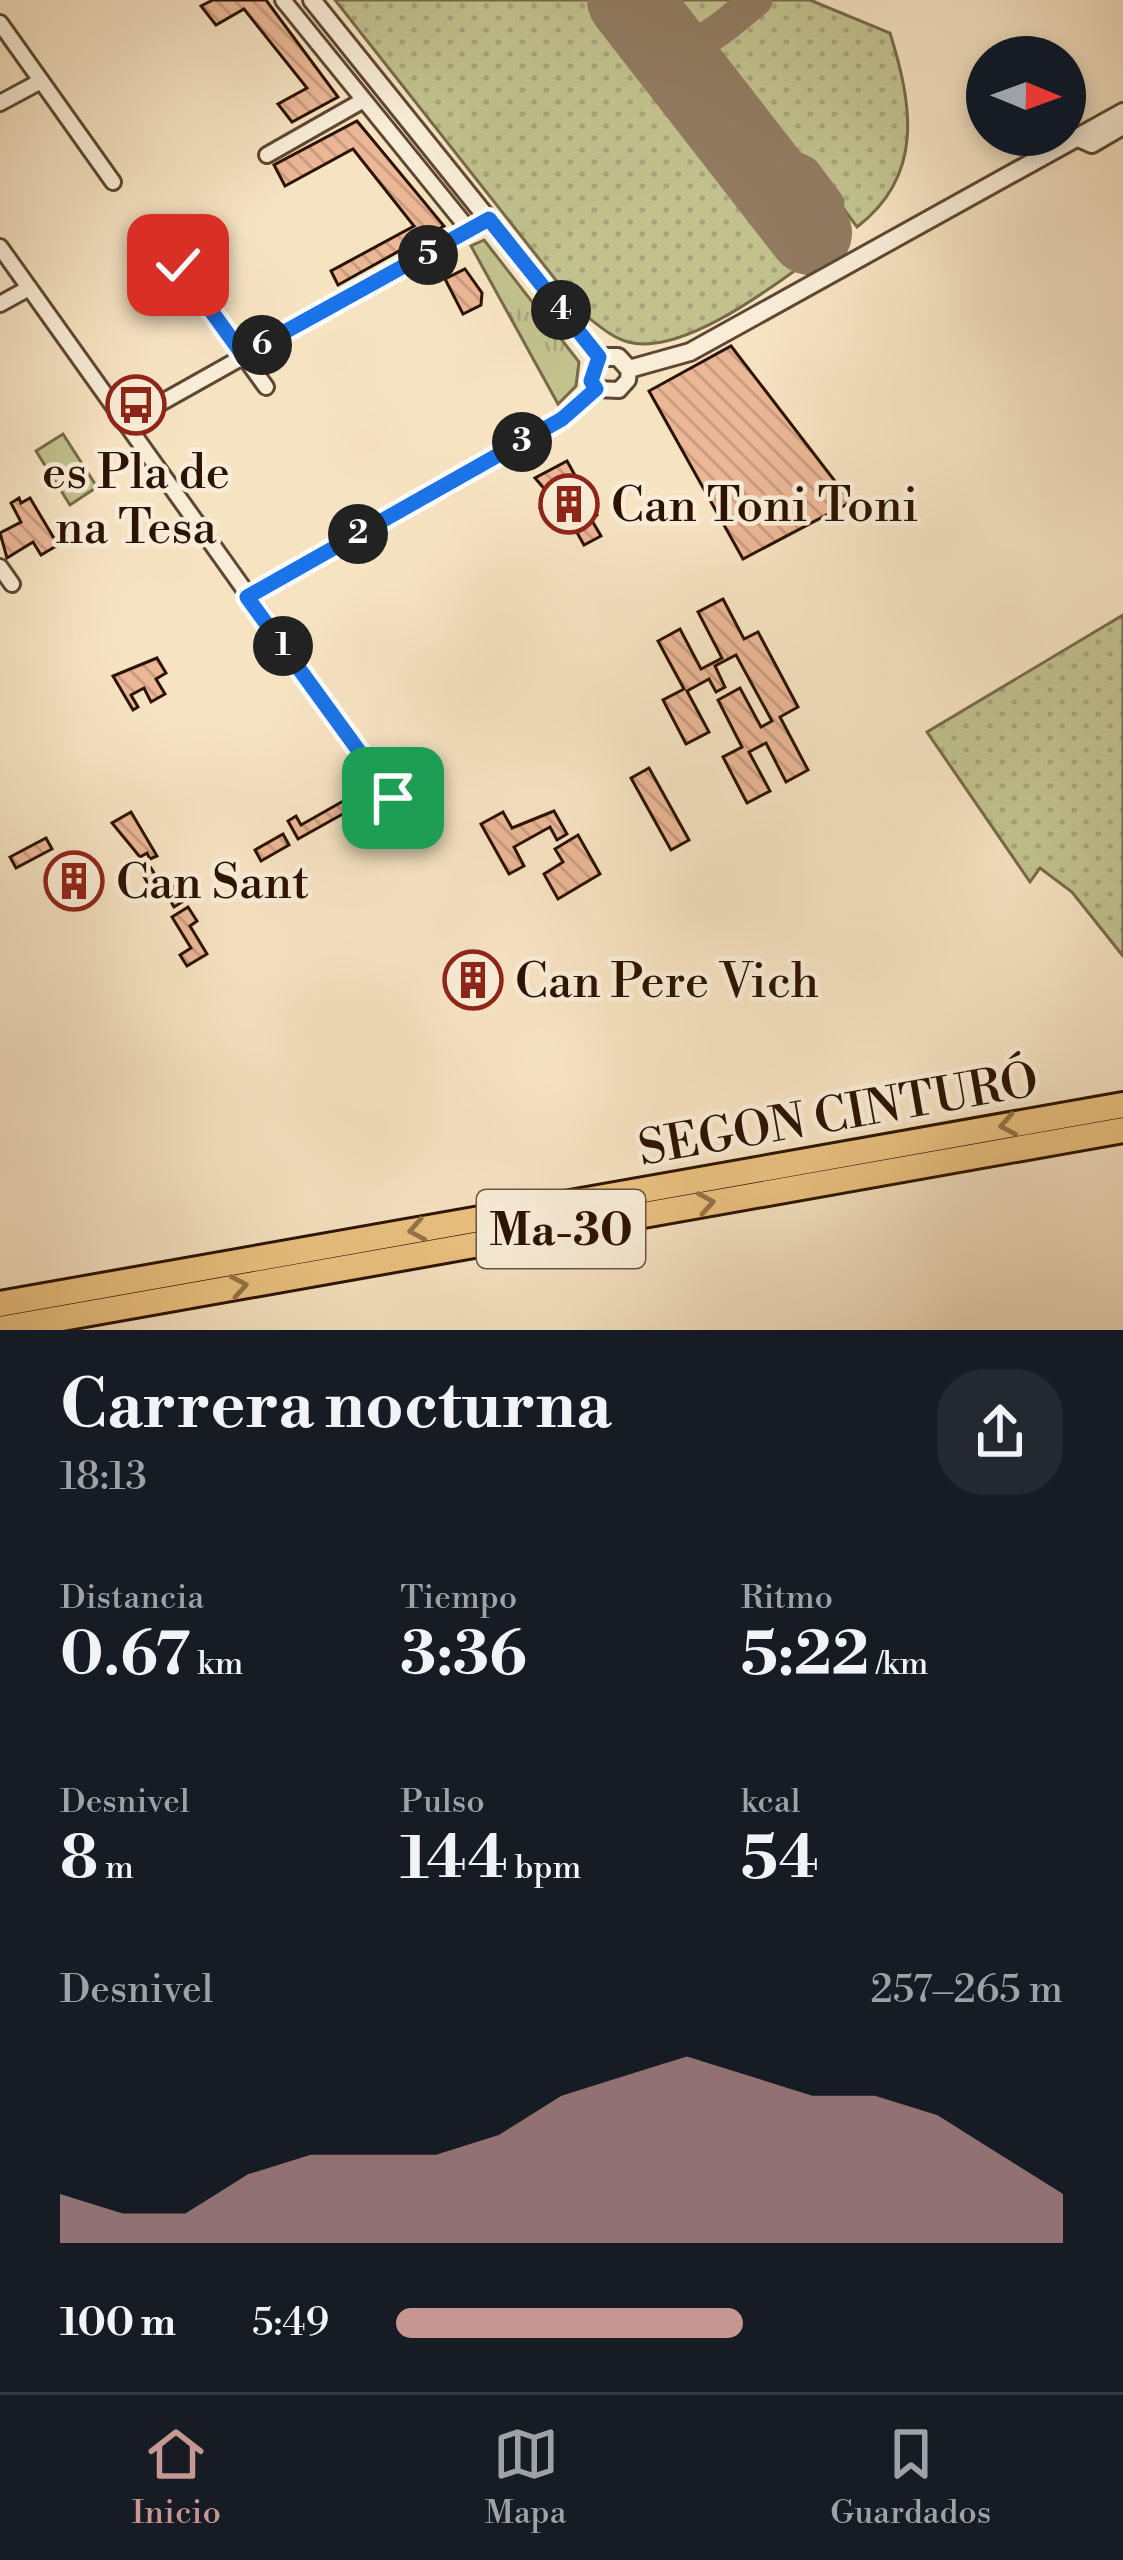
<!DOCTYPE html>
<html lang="es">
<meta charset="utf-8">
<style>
:root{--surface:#171b24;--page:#242831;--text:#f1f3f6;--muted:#9ea1a6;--line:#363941;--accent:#c59692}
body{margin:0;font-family:"Libre Bodoni",serif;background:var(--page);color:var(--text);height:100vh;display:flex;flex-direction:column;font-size:45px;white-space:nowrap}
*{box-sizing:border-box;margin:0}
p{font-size:39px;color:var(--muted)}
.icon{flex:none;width:66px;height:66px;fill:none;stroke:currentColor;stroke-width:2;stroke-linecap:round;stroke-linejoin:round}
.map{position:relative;height:1330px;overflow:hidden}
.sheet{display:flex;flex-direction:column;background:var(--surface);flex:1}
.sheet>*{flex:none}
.needle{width:78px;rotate:91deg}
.fabs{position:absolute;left:966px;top:36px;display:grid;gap:24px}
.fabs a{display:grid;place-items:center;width:120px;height:120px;border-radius:50%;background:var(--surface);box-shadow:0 6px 18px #0003;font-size:60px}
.pin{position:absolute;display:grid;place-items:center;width:102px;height:102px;color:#fff;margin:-51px;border-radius:24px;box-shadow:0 6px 18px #0006}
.km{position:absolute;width:60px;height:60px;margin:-30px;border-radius:50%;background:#222;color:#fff;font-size:33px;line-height:60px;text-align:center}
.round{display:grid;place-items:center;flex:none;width:126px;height:126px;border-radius:48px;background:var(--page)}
.headline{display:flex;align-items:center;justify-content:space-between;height:204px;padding:0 60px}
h1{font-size:66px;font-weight:700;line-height:90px}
.figures{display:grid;grid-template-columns:repeat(3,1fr);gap:18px;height:204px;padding:12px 60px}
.figures div{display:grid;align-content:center}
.figures b{font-size:60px;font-weight:700}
.figures small{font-size:33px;font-weight:400}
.figures p{font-size:33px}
.chart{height:336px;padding:24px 60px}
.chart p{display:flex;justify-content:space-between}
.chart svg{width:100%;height:216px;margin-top:12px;fill:var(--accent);opacity:.7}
ul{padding:0 60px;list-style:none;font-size:39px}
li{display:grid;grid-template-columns:192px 144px 1fr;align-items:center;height:90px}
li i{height:30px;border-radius:15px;background:var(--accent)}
.dock{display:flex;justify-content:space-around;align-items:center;height:168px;border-top:3px solid var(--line);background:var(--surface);font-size:33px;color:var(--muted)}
.dock a{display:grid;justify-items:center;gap:6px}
.dock .active{color:var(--accent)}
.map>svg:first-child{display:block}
.grass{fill:url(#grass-dots);stroke:#776a48;stroke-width:3}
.park{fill:url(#park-tufts);stroke:#776a48;stroke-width:3}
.pitch{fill:#c2c28f;stroke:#776a48;stroke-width:3}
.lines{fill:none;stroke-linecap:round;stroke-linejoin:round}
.taxiway{stroke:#917b61;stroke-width:33}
.runway{stroke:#917b61;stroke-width:84}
.building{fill:url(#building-back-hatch);stroke:#2c1300;stroke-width:3}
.minor-casing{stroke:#5e4730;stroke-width:20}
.tertiary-casing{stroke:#5e4730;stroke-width:22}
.trunk-casing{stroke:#2c1300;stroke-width:30}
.minor{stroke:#f9edd7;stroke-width:14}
.tertiary{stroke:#f9edd7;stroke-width:16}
.trunk{stroke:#ebc281;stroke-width:24}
.oneway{stroke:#957347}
.route-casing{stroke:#fff;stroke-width:24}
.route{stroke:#1a73e8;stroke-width:15}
.labels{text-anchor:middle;stroke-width:9;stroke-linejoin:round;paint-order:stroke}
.shield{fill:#f9edd7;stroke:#6a5440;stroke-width:3}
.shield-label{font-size:45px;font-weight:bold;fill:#2c1300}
.poi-label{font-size:48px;fill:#2c1300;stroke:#f9edd7;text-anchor:start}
.street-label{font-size:48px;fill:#2c1300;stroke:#f9edd7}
</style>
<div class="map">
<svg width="1123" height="1330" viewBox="0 0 1123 1330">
<defs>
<pattern id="grass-dots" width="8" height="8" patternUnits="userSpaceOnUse" patternTransform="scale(3)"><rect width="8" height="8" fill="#c2c28f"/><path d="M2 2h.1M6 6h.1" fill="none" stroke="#a7a67a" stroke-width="1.8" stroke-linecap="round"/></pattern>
<pattern id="park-tufts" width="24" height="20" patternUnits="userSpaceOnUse" patternTransform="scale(3)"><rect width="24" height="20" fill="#c2c28f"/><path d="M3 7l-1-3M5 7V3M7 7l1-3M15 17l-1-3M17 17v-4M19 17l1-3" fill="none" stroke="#a7a67a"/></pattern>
<pattern id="building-back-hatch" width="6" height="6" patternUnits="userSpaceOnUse" patternTransform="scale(3)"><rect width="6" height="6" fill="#ebb796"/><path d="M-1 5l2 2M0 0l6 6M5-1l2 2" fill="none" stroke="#ca9c80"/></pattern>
</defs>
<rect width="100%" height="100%" fill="#f6e3c2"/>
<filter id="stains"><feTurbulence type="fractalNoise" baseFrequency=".00167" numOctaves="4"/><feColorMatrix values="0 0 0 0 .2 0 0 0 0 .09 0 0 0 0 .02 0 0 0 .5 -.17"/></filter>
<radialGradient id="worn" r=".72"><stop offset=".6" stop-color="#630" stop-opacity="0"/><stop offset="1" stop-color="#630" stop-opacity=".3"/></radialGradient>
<!-- grass -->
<g class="grass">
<path d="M335 0H601L804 264C764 293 679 356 628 342 610 337 596 323 581 312Z"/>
<path d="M656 0H739C703 28 689 42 656 0Z"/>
<path d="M772 0H810L890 33C912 104 925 175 857 227L811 165 771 150 716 76 714 49 721 40Z"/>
<polygon points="1123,615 1123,956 1072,892 1040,868 1030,882 927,732"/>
</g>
<!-- park -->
<polygon class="park" points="484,240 579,362 576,386 558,404 471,246"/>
<!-- pitch -->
<polygon class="pitch" points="63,434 97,487 70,505 36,451"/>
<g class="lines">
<!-- taxiway -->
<g class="taxiway">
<path d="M656 34C692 64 727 22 756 0"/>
<polyline points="700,43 692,62 694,79 743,145 804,172 828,204 822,227 802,234 788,228 771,182 743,145"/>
</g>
<!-- runway -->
<polyline class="runway" points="629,0 810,233"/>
</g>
<!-- building -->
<g class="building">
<polygon points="213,0 266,0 338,97 292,122 278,104 307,88 244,9 216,25 201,6"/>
<polygon points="357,121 444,226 338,285 331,271 414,226 353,149 285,186 274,165"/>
<polygon points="465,269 482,293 481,305 463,314 445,279"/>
<polygon points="731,346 851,502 743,559 649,391"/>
<polygon points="567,461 597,515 591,519 601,536 584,545 566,513 548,523 540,508 554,500 535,478"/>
<polygon points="19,498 21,503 30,498 58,545 41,555 33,542 7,558 0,533 21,522 11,503"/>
<polygon points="723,599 744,639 758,632 798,707 780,717 808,770 786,782 766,743 749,752 770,791 747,803 723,757 742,747 718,700 740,688 761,727 772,721 736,655 715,666 725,687 716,692 709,679 687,691 709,732 686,744 663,700 684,689 658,641 680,629 701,669 722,658 698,612"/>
<polygon points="157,658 166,673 156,679 165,694 151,702 144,688 131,695 138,707 133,710 113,676"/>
<polygon points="649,768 689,840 671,850 631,778"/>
<polygon points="345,800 350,810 298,839 288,821 296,816 301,825"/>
<polygon points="554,811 567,834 557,840 550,827 514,847 524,866 509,874 481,824 503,812 512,828"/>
<polygon points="131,812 157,856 150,859 147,853 140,857 112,823"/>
<polygon points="283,834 289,845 261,861 255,850"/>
<polygon points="578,835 600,874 558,899 544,874 563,862 555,849"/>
<polygon points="46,838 52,849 16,868 10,857"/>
<polygon points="68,861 89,895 80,901 59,867"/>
<polygon points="151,868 159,881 167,876 182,902 174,907 163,888 154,894 142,873"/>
<polygon points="188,907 197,921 190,926 207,954 187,966 180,955 191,948 172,917"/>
<polygon points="483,963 492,976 464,997 454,983"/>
</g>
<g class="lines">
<!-- minor casing -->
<g class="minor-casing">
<g id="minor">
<polyline points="283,0 470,231"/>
<polyline points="0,23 113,182"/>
<polyline points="0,103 41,81"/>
<polyline points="1076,138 1092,145 1123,127"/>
<polyline points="267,155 362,101"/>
<polyline points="0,247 393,798"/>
<polyline points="178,265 266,387"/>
<polyline points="0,304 29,288"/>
<polyline points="596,389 619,390 628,380 629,369"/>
<polyline points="596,389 591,381 599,357"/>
<polyline points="125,423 489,219"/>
<polyline points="0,567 12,584"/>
<polyline points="247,597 562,419 596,389"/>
</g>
</g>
<!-- tertiary casing -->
<g class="tertiary-casing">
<polyline id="tertiary" points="312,0 599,357 618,357 629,369 690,352 1123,112"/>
</g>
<!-- trunk casing -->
<g class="trunk-casing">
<g id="trunk">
<polyline points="0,1304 1123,1105"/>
<polyline points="0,1329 1123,1130"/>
</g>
</g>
<!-- minor -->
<use href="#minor" class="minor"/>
<!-- tertiary -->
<use href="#tertiary" class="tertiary"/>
<!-- trunk -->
<use href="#trunk" class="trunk"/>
</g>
<!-- one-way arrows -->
<defs><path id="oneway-chevron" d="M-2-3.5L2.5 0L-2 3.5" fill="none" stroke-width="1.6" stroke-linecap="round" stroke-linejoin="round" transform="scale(3)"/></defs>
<g class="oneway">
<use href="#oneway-chevron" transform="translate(1008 1125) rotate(170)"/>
<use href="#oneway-chevron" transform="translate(706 1203) rotate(-10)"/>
<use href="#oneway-chevron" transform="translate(417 1230) rotate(170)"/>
<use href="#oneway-chevron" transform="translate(239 1286) rotate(-10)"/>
</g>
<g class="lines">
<!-- route casing -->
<g class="route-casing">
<polyline id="route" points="178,265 243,355 489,219 599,357 591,381 596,389 562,419 247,597 393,798"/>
</g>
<!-- route -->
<use href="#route" class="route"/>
</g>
<!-- icons -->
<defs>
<g id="bus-ring" transform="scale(3)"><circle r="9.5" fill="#f9edd7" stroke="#8f2418" stroke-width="1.5"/><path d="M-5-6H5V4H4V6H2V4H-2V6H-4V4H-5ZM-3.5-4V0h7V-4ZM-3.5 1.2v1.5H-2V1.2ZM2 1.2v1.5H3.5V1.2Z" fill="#8f2418"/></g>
<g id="building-ring" transform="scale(3)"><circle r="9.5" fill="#f9edd7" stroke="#8f2418" stroke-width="1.5"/><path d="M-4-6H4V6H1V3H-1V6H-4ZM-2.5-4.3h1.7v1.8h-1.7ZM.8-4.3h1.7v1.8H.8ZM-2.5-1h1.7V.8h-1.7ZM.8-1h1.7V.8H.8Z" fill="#8f2418"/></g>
</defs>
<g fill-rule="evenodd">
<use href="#bus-ring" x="136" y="405"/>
<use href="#building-ring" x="569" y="504"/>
<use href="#building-ring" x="74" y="881"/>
<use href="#building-ring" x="473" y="980"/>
</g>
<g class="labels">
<!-- shield labels -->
<rect class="shield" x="477" y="1190" width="168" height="78" rx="9"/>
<g class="shield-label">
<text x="561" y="1245">Ma-30</text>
</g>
<!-- poi labels -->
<g class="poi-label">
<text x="136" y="488" text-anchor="middle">es Pla de<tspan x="136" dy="55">na Tesa</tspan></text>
<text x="611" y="521">Can Toni Toni</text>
<text x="116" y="898">Can Sant</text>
<text x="515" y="997">Can Pere Vich</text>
</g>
<!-- street labels -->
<g class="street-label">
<text transform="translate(838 1113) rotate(-10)" y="17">SEGON CINTURÓ</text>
</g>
</g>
<rect width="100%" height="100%" filter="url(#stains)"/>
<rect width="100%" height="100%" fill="url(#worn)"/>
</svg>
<div class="fabs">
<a><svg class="needle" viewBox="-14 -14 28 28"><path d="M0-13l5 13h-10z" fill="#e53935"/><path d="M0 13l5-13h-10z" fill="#9ea1a6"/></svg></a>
</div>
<div class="pin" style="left:393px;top:798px;background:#1e9e55"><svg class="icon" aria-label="arrive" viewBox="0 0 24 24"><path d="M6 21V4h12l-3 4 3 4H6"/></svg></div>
<div class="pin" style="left:178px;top:265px;background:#d93025"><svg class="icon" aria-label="check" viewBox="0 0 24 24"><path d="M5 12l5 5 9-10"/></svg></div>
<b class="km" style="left:283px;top:646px">1</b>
<b class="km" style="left:358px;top:534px">2</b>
<b class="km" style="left:522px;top:442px">3</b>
<b class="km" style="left:561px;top:310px">4</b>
<b class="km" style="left:428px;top:255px">5</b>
<b class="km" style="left:262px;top:345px">6</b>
</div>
<section class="sheet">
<div class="headline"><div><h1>Carrera nocturna</h1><p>18:13</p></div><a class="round"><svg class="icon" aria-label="share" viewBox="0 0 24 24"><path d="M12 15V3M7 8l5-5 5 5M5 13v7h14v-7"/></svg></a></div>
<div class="figures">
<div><p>Distancia</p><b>0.67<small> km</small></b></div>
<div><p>Tiempo</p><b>3:36</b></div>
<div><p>Ritmo</p><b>5:22<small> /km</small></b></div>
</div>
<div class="figures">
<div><p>Desnivel</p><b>8<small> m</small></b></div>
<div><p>Pulso</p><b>144<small> bpm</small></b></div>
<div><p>kcal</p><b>54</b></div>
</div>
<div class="chart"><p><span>Desnivel</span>257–265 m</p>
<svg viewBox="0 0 160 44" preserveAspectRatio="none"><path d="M0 44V34L10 38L20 38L30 30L40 26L50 26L60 26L70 22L80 14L90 10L100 6L110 10L120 14L130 14L140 18L150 26L160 34V44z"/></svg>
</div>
<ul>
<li><b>100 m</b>5:49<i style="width:52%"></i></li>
</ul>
</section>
<nav class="dock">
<a class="active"><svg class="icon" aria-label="home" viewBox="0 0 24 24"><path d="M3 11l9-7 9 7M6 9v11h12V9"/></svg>Inicio</a>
<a><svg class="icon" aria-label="map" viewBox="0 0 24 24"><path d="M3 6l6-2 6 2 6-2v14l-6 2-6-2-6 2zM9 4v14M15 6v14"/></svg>Mapa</a>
<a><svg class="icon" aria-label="saved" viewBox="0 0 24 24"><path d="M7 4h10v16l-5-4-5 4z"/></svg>Guardados</a>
</nav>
